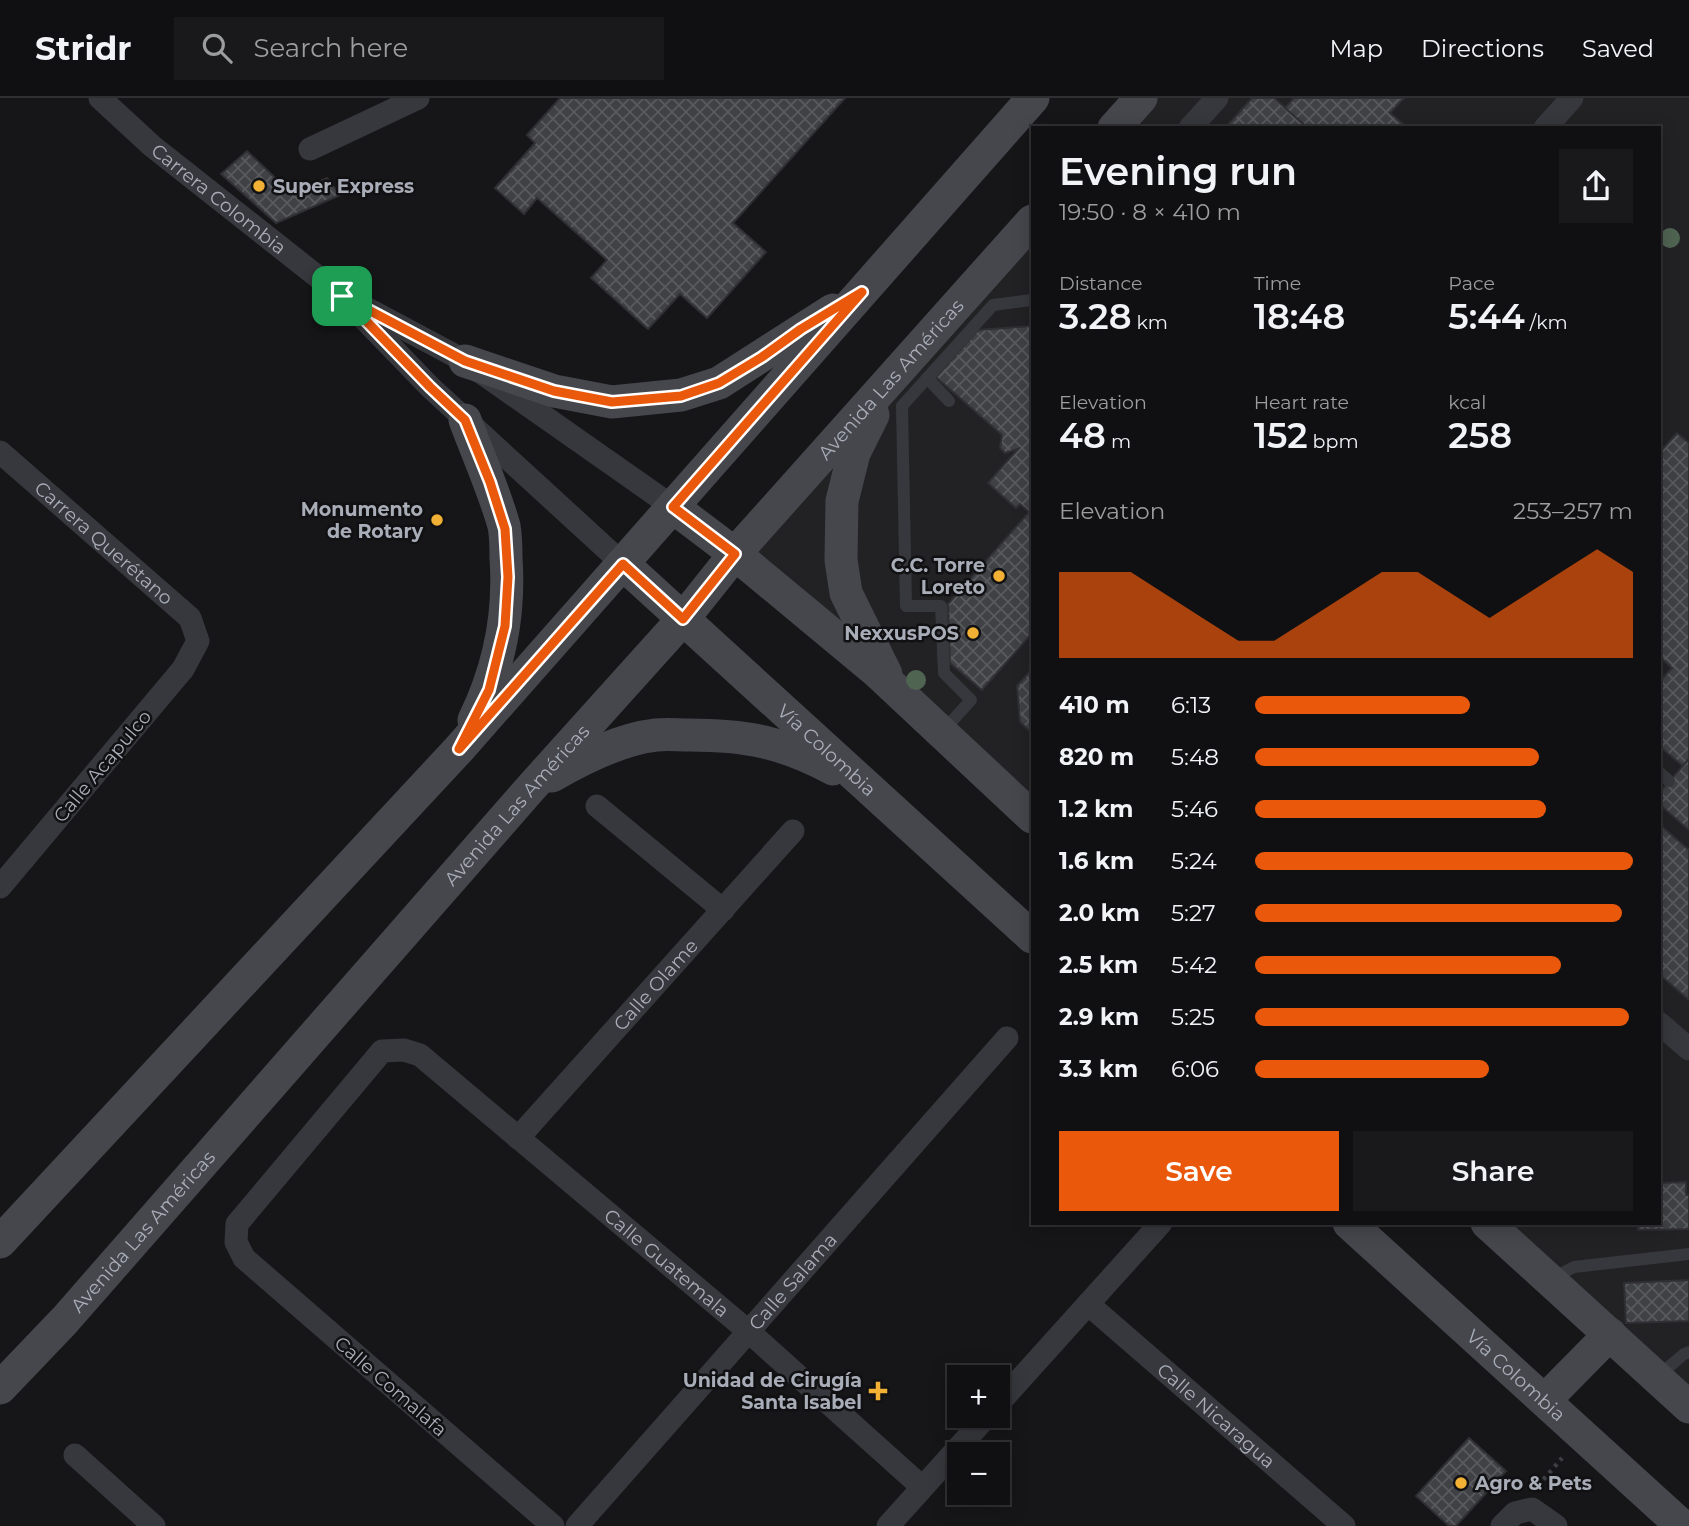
<!DOCTYPE html>
<meta charset="utf-8">
<style>
:root{--surface:#101012;--page:#19191b;--text:#f1f3f6;--muted:#9c9d9f;--line:#303032;--accent:#ea580c}
body{margin:0;font-family:Montserrat,sans-serif;background:var(--page);color:var(--text);height:100vh;display:flex;flex-direction:column;font-size:26px;white-space:nowrap}
*{box-sizing:border-box;margin:0}
p{font-size:23px;color:var(--muted)}
.icon{flex:none;width:38px;height:38px;fill:none;stroke:currentColor;stroke-width:2;stroke-linecap:round;stroke-linejoin:round}
.map{position:relative;flex:1;overflow:hidden}
.sheet{position:absolute;left:1031px;top:28px;width:630px;height:1099px;display:flex;flex-direction:column;background:var(--surface);border-radius:0px;box-shadow:0 4px 18px #0003,0 0 0 2px var(--line)}
.sheet>*{flex:none}
.buttons{position:absolute;left:947px;top:1267px;display:grid;gap:14px}
.buttons a{display:grid;place-items:center;width:63px;height:63px;border-radius:0px;background:var(--surface);box-shadow:0 4px 18px #0003,0 0 0 2px var(--line);font-size:35px}
.pin{position:absolute;display:grid;place-items:center;width:60px;height:60px;color:#fff;margin:-30px;border-radius:14px;box-shadow:0 4px 10px #0006}
.round{display:grid;place-items:center;flex:none;width:74px;height:74px;border-radius:0px;background:var(--page)}
.headline{display:flex;align-items:center;justify-content:space-between;height:119px;padding:0 28px}
h1{font-size:38px;font-weight:600;line-height:52px}
.metrics{display:grid;grid-template-columns:repeat(3,1fr);gap:10px;height:119px;padding:7px 28px}
.metrics div{display:grid;align-content:center}
.metrics b{font-size:35px;font-weight:600}
.metrics small{font-size:19px;font-weight:400}
.metrics p{font-size:19px}
.chart{height:196px;padding:14px 28px}
.chart p{display:flex;justify-content:space-between}
.chart svg{width:100%;height:126px;margin-top:7px;fill:var(--accent);opacity:.7}
.primary-button{display:flex;gap:14px;margin-top:auto;padding:14px 28px}
.primary-button a{flex:1;height:80px;border-radius:0px;background:var(--accent);color:#fff;font-size:28px;font-weight:600;line-height:80px;text-align:center}
.primary-button a+a{background:var(--page);color:var(--text)}
ul{padding:0 28px;list-style:none;font-size:23px}
li{display:grid;grid-template-columns:112px 84px 1fr;align-items:center;height:52px}
li i{height:18px;border-radius:9px;background:var(--accent)}
header{display:flex;align-items:center;gap:42px;box-sizing:border-box;height:98px;padding:0 35px;background:var(--surface);border-bottom:2px solid var(--line)}
header strong{font-size:33px}
nav{display:flex;gap:38px;margin-inline-start:auto;font-size:24px}
.search{width:490px;height:63px;background:var(--page);display:flex;align-items:center;gap:18px;box-sizing:border-box;padding:0 24px;border-radius:0px;color:var(--muted);font-size:26px}
.map>svg:first-child{display:block}
.built{fill:#222225}
.building{fill:url(#building-cross-hatch);stroke:#303034;stroke-width:2}
.lines{fill:none;stroke-linecap:round;stroke-linejoin:round}
.path{stroke:#3d3f44;stroke-width:4.5;stroke-dasharray:3.5 5;stroke-linecap:butt}
.service{stroke:#37383d;stroke-width:12}
.minor{stroke:#37383d;stroke-width:23}
.secondary{stroke:#45474d;stroke-width:33}
.tree{fill:#506452}
.route-casing{stroke:#fff;stroke-width:14}
.route{stroke:#ea580c;stroke-width:9}
.poi-dot{fill:#f2b134;stroke:#111113;stroke-width:2.5}
.labels{text-anchor:middle;stroke-width:5;stroke-linejoin:round;paint-order:stroke}
.poi-label{font-size:19px;font-weight:bold;fill:#a8adb8;stroke:#111113;text-anchor:end}
.street-label{font-size:19px;fill:#a8adb8;stroke:#111113}
</style>
<header>
<strong>Stridr</strong>
<div class="search"><svg class="icon" aria-label="search" viewBox="0 0 24 24"><circle cx="10" cy="10" r="6"/><path d="M15 15l6 6"/></svg>Search here</div>
<nav><a>Map</a><a>Directions</a><a>Saved</a></nav>
</header>
<div class="map">
<svg width="1689" height="1428" viewBox="0 0 1689 1428">
<defs>
<pattern id="building-cross-hatch" width="8" height="8" patternUnits="userSpaceOnUse" patternTransform="scale(1.75)"><rect width="8" height="8" fill="#404145"/><path d="M0 0l8 8M0 8l8-8" fill="none" stroke="#595a5e"/></pattern>
</defs>
<rect width="100%" height="100%" fill="#161618"/>
<!-- built -->
<g class="built">
<polygon points="1141,0 1689,0 1689,1308 1491,1125 1659,1125 1659,30 1114,30"/>
<polygon points="1032,122 1032,719 735,456"/>
</g>
<!-- building -->
<g class="building">
<polygon points="560,0 845,0 733,125 766,154 707,220 680,196 648,231 591,180 607,162 537,100 524,116 495,90 535,45 527,37"/>
<polygon points="1252,0 1274,0 1308,30 1225,30"/>
<polygon points="1294,0 1404,0 1390,15 1403,26 1399,30 1308,30 1285,10"/>
<polygon points="247,53 292,96 327,80 340,97 276,125 221,76"/>
<polygon points="1032,228 1032,535 982,592 950,565 948,506 1029,414 1020,406 1016,410 988,385 1018,351 1005,355 1000,350 1002,337 936,279 978,232"/>
<polygon points="1677,335 1689,345 1689,661 1683,668 1659,648 1659,584 1672,570 1659,558 1659,355"/>
<polygon points="1032,571 1032,635 1020,624 1017,588"/>
<polygon points="1689,661 1689,732 1659,706 1659,695"/>
<polygon points="1659,726 1689,752 1689,902 1659,876"/>
<polygon points="1686,1084 1686,1097 1689,1097 1689,1131 1638,1132 1638,1125 1659,1125 1659,1085"/>
<polygon points="1689,1182 1689,1223 1626,1225 1624,1185"/>
<polygon points="1469,1340 1506,1373 1456,1428 1449,1428 1416,1398"/>
</g>
<g class="lines">
<!-- path -->
<polyline class="path" points="1538,1388 1562,1360"/>
<!-- service -->
<g class="service">
<polyline points="927,280 949,303"/>
<polyline points="941,635 971,602 944,575 941,508 906,508 902,308 993,207 1032,202"/>
<polyline points="1659,674 1669,683"/>
<polyline points="1553,1180 1574,1169 1689,1156"/>
<polyline points="1657,1279 1684,1256 1689,1254"/>
</g>
<!-- minor -->
<g class="minor">
<path id="s1" d="M100 0 152 48 342 198 430 289 623 466"/>
<polyline points="1190,30 1217,0"/>
<polyline points="1545,30 1572,0"/>
<polyline points="310,51 418,0"/>
<polyline points="360,207 465,263 673,409"/>
<path id="s2" d="M0 354 190 520 198 543 183 571 0 789"/>
<polyline points="597,708 723,812"/>
<polyline points="1659,925 1689,951"/>
<path id="s3" d="M518 1040 793 733"/>
<path id="s4" d="M1088 1206 1344 1428"/>
<polyline points="998,1306 1161,1125"/>
<polyline points="75,1357 154,1428"/>
<path id="s5" d="M553 1428 244 1160 236 1144 237 1126 382 953 404 952 420 957 748 1233 922 1389"/>
<path id="s6" d="M577 1428 1007 940"/>
<polyline points="888,1428 987,1318"/>
<polyline points="1502,1428 1515,1415 1532,1411 1556,1428"/>
</g>
<!-- secondary -->
<g class="secondary">
<polyline points="1114,30 1141,0"/>
<polyline points="465,263 554,293 612,304 681,297 719,285 833,212"/>
<polyline points="873,317 854,355 842,403 841,462 846,495 886,576"/>
<path d="M465 322C478 357 494 392 504 428 506 438 506 450 506 460 510 517 499 571 474 622"/>
<polyline points="673,409 735,456 876,573 1032,719"/>
<path id="s7" d="M623 466 1032 839"/>
<path d="M552 678C583 660 620 641 656 637 667 636 678 637 689 637 746 637 783 644 833 671"/>
<path id="s8" d="M1349 1125 1682 1428"/>
<polyline points="1487,1125 1689,1309"/>
<polyline points="0,1144 459,651 1033,0"/>
<path id="s9" d="M0 1290 65 1222 529 692 683 521 738 452 1032 123"/>
<polyline points="1545,1302 1610,1236"/>
</g>
</g>
<!-- trees -->
<g class="tree">
<circle cx="1670" cy="140" r="10"/>
<circle cx="916" cy="582" r="10"/>
</g>
<g class="lines">
<!-- route casing -->
<g class="route-casing">
<polygon id="route" points="862,194 673,409 735,456 683,521 623,466 459,651 489,592 505,528 508,479 505,431 490,384 465,322 430,289 342,198 465,263 554,293 612,304 681,298 719,285 762,259 801,231"/>
</g>
<!-- route -->
<use href="#route" class="route"/>
</g>
<!-- markers -->
<g class="poi-dot">
<circle cx="259" cy="88" r="7"/>
<circle cx="437" cy="422" r="7"/>
<circle cx="999" cy="478" r="7"/>
<circle cx="973" cy="535" r="7"/>
<path d="M874.5 1282.5h7v7h7v7h-7v7h-7v-7h-7v-7h7z"/>
<circle cx="1461" cy="1385" r="7"/>
</g>
<g class="labels">
<!-- poi labels -->
<g class="poi-label">
<text x="273" y="95" text-anchor="start">Super Express</text>
<text x="423" y="418">Monumento<tspan x="423" dy="22">de Rotary</tspan></text>
<text x="985" y="474">C.C. Torre<tspan x="985" dy="22">Loreto</tspan></text>
<text x="959" y="542">NexxusPOS</text>
<text x="862" y="1289">Unidad de Cirugía<tspan x="862" dy="22">Santa Isabel</tspan></text>
<text x="1475" y="1392" text-anchor="start">Agro &amp; Pets</text>
</g>
<!-- street labels -->
<g class="street-label">
<text dy="7" stroke="none"><textPath href="#s1" startOffset="156">Carrera Colombia</textPath></text>
<text dy="7" stroke="none"><textPath href="#s9" startOffset="1346">Avenida Las Américas</textPath></text>
<text dy="7" stroke="none"><textPath href="#s2" startOffset="138">Carrera Querétano</textPath></text>
<text dy="7" stroke="none"><textPath href="#s7" startOffset="276">Vía Colombia</textPath></text>
<text transform="translate(102 668) rotate(-50)" y="7">Calle Acapulco</text>
<text dy="7" stroke="none"><textPath href="#s9" startOffset="779">Avenida Las Américas</textPath></text>
<text dy="7" stroke="none"><textPath href="#s3" startOffset="206">Calle Olame</textPath></text>
<text dy="7" stroke="none"><textPath href="#s9" startOffset="212">Avenida Las Américas</textPath></text>
<text dy="7" stroke="none"><textPath href="#s5" startOffset="1032">Calle Guatemala</textPath></text>
<text dy="7" stroke="none"><textPath href="#s6" startOffset="326">Calle Salama</textPath></text>
<text dy="7" stroke="none"><textPath href="#s8" startOffset="226">Vía Colombia</textPath></text>
<text transform="translate(391 1288) rotate(41)" y="7">Calle Comalafa</text>
<text dy="7" stroke="none"><textPath href="#s4" startOffset="170">Calle Nicaragua</textPath></text>
</g>
</g>
</svg>
<div class="buttons">
<a>+</a>
<a>−</a>
</div>
<div class="pin" style="left:342px;top:198px;background:#1e9e55"><svg class="icon" aria-label="arrive" viewBox="0 0 24 24"><path d="M6 21V4h12l-3 4 3 4H6"/></svg></div>
<section class="sheet">
<div class="headline"><div><h1>Evening run</h1><p>19:50 · 8 × 410 m</p></div><a class="round"><svg class="icon" aria-label="share" viewBox="0 0 24 24"><path d="M12 15V3M7 8l5-5 5 5M5 13v7h14v-7"/></svg></a></div>
<div class="metrics">
<div><p>Distance</p><b>3.28<small> km</small></b></div>
<div><p>Time</p><b>18:48</b></div>
<div><p>Pace</p><b>5:44<small> /km</small></b></div>
</div>
<div class="metrics">
<div><p>Elevation</p><b>48<small> m</small></b></div>
<div><p>Heart rate</p><b>152<small> bpm</small></b></div>
<div><p>kcal</p><b>258</b></div>
</div>
<div class="chart"><p><span>Elevation</span>253–257 m</p>
<svg viewBox="0 0 160 44" preserveAspectRatio="none"><path d="M0 44V14L10 14L20 14L30 22L40 30L50 38L60 38L70 30L80 22L90 14L100 14L110 22L120 30L130 22L140 14L150 6L160 14V44z"/></svg>
</div>
<ul>
<li><b>410 m</b>6:13<i style="width:57%"></i></li>
<li><b>820 m</b>5:48<i style="width:75%"></i></li>
<li><b>1.2 km</b>5:46<i style="width:77%"></i></li>
<li><b>1.6 km</b>5:24<i style="width:100%"></i></li>
<li><b>2.0 km</b>5:27<i style="width:97%"></i></li>
<li><b>2.5 km</b>5:42<i style="width:81%"></i></li>
<li><b>2.9 km</b>5:25<i style="width:99%"></i></li>
<li><b>3.3 km</b>6:06<i style="width:62%"></i></li>
</ul>
<div class="primary-button"><a>Save</a><a>Share</a></div>
</section>
</div>
